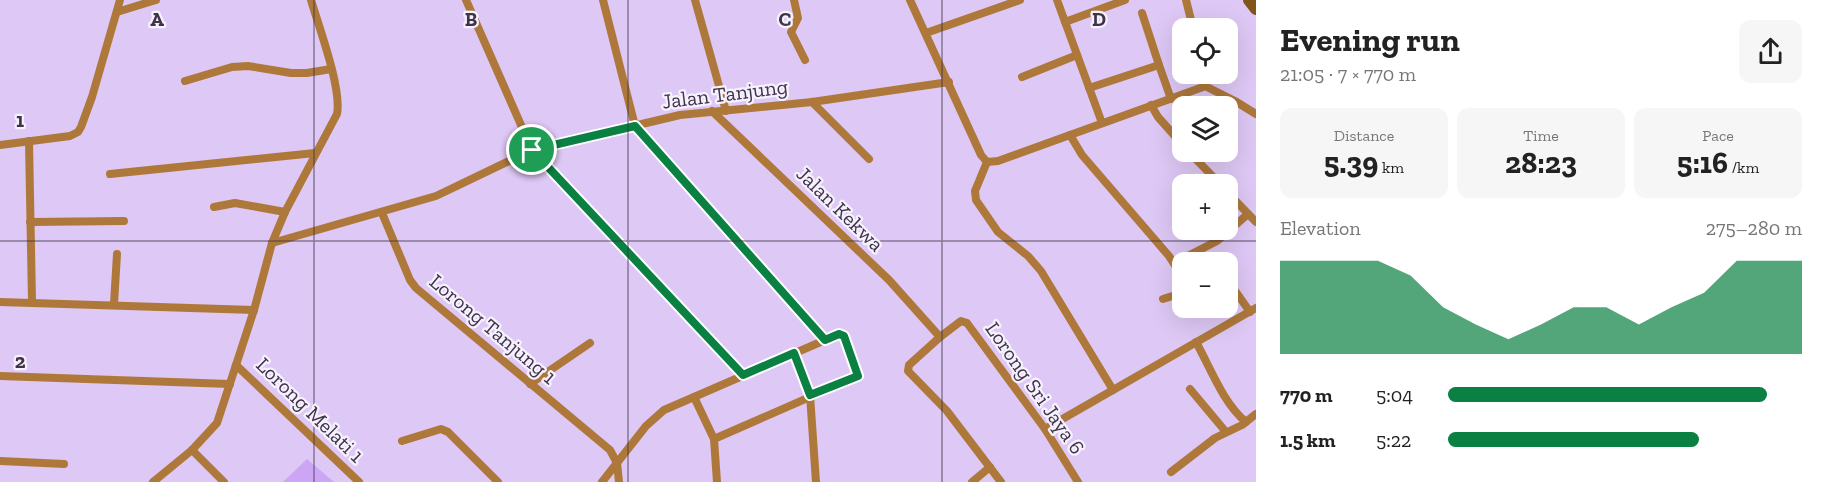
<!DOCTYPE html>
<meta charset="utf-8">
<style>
:root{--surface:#fff;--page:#f6f6f6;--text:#222;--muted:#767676;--accent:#0b8043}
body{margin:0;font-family:"Zilla Slab",serif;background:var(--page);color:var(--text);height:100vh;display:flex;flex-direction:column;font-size:22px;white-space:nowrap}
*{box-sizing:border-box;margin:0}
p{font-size:20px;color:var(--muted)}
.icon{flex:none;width:33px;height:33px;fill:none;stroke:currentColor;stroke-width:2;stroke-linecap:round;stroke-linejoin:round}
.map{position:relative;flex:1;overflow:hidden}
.details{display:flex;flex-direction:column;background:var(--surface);width:570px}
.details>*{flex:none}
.tools{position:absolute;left:1172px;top:18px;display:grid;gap:12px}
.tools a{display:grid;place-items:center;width:66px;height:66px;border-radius:12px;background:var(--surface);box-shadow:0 6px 24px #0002;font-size:30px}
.pin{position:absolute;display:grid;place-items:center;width:51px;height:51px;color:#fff;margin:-26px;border:3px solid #fff;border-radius:50%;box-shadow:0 2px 6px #0007}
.round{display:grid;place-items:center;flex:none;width:63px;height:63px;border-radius:12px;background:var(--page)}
.head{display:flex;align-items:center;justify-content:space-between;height:102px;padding:0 24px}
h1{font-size:33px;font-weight:800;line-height:45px}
.metrics{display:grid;grid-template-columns:repeat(3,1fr);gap:9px;height:102px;padding:6px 24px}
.metrics div{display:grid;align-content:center;border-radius:12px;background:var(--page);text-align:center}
.metrics b{font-size:30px;font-weight:800}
.metrics small{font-size:16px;font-weight:400}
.metrics p{font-size:16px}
.chart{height:168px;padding:12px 24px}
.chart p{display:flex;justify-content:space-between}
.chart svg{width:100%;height:108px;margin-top:6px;fill:var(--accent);opacity:.7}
ul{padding:0 24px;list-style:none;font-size:20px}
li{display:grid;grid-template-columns:96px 72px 1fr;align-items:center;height:45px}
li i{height:15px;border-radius:8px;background:var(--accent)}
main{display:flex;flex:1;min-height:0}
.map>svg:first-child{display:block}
.green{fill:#cda5f5}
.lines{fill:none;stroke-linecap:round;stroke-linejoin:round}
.minor{stroke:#ae783b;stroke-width:8}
.secondary{stroke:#82541b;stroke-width:12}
.route-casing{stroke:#fff;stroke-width:12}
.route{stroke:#0b8043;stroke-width:8}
.grid{fill:none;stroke:#3d3446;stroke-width:1.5;stroke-opacity:0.55}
.labels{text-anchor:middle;stroke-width:4.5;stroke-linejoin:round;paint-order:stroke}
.street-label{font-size:21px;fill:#3d3446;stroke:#f7f1ff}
.grid-label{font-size:20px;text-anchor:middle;font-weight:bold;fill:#3d3446;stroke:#f7f1ff;stroke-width:4.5;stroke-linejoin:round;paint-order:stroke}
</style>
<main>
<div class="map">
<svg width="1256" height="482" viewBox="0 0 1256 482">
<rect width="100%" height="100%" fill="#dec8f5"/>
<!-- green -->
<polygon class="green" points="307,459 334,482 283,482"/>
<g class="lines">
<!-- minor -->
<g class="minor">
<polyline points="466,0 532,150 743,375"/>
<polyline points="603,0 635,126 825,340"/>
<polyline points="695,0 726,111"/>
<polyline points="794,0 798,18 791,32 805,60"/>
<polyline points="910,0 981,155 987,162 998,161 1203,87 1206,83 1204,74"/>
<polyline points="1057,0 1102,123"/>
<polyline points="1186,0 1193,28"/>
<polyline points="117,12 156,0"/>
<polyline points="1142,13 1159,65"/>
<polyline points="1065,22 1125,0"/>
<polyline points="926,33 1020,0"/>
<polyline points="1022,77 1077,55"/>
<polyline points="185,81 232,67 248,66 291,73 307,73 331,69"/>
<polyline points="1205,86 1235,101 1256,114"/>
<polyline points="1089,88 1159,65 1171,99"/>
<polyline points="812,102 869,159"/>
<polyline points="1151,105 1158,117 1182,144"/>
<polyline points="712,111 889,280 940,337"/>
<polyline points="1070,135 1082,155 1169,256 1182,276"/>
<polyline points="29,141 32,302"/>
<polyline points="0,145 70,136 78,132 81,127 92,97 120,0"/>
<polyline points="1189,152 1220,184"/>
<polyline points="987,162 975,191 976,200 998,232 1028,256 1041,271 1113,390"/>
<polyline points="110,174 315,153"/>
<polyline points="1227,192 1256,222"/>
<polyline points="214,207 235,203 285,212"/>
<polyline points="382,213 410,280 416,288 610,450 617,463 619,482"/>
<polyline points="30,222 124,221"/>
<polyline points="272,243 436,196 532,150 680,115 812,102 949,82"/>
<polyline points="1174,263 1217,241 1248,214"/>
<polyline points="1227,283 1231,285 1250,312"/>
<polyline points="1163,299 1182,293"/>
<polyline points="0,302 254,310"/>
<polyline points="114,304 117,254"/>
<path d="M1196 342C1211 369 1223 403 1246 422"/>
<polyline points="794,353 810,395 816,482"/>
<polyline points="236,365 359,482"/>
<polyline points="0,376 230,384"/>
<polyline points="530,384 590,343"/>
<polyline points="1190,389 1226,432"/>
<polyline points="694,397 714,439 717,482"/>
<polyline points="1045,429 1256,308"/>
<polyline points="402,441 441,429 448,432 498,482"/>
<polyline points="192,450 224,482"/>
<polyline points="0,461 64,464"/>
<polyline points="1171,472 1215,438 1242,425 1256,414"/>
<path d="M153 482 192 450 217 423 254 310 272 243 285 212 337 114C342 89 319 27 311 0"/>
<polyline points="602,482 646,426 664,410 839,334 844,336 858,373 858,376 714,439"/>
<polyline points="972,482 990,467"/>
<polyline points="1001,482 947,411 908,371 909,365 940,337 961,321 967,323 1045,429 1078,482"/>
</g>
<!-- secondary -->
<polyline class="secondary" points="1249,0 1256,9"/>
</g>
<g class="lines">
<!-- route casing -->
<g class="route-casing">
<polygon id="route" points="635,126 825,340 839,334 844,336 858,376 810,395 794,353 743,375 532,150"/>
</g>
<!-- route -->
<use href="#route" class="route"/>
</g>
<!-- grid -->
<path class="grid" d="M314 0V482M628 0V482M942 0V482M0 241H1256"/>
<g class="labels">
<!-- street labels -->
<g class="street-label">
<text transform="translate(725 94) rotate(-7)" y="7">Jalan Tanjung</text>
<text transform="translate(840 209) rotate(44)" y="7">Jalan Kekwa</text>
<text transform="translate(493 329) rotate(40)" y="7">Lorong Tanjung 1</text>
<text transform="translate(1035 388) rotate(55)" y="7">Lorong Sri Jaya 6</text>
<text transform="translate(310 410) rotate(44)" y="7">Lorong Melati 1</text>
</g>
</g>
<g class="grid-label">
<text x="157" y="26">A</text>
<text x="471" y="26">B</text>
<text x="785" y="26">C</text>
<text x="1099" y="26">D</text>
<text x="20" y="127">1</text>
<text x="20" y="368">2</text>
</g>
</svg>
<div class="tools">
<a><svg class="icon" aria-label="locate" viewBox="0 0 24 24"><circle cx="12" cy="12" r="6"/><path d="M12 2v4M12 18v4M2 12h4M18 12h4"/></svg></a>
<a><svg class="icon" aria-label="layers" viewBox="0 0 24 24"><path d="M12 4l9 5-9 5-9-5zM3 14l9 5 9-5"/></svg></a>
<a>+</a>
<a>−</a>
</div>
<div class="pin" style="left:532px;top:150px;background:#1e9e55"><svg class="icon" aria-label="arrive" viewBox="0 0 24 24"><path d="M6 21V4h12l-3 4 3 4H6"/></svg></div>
</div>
<section class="details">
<div class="head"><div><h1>Evening run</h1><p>21:05 · 7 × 770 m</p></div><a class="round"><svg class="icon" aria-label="share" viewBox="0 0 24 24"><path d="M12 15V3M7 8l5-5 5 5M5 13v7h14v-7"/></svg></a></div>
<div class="metrics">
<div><p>Distance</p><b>5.39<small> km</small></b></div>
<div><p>Time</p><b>28:23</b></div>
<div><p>Pace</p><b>5:16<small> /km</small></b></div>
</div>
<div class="chart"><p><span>Elevation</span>275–280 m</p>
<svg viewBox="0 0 160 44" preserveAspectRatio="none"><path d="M0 44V6L10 6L20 6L30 6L40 12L50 25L60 32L70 38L80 32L90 25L100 25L110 32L120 25L130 19L140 6L150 6L160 6V44z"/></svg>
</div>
<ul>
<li><b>770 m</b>5:04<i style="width:90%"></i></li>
<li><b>1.5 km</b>5:22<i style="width:71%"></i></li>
</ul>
</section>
</main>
